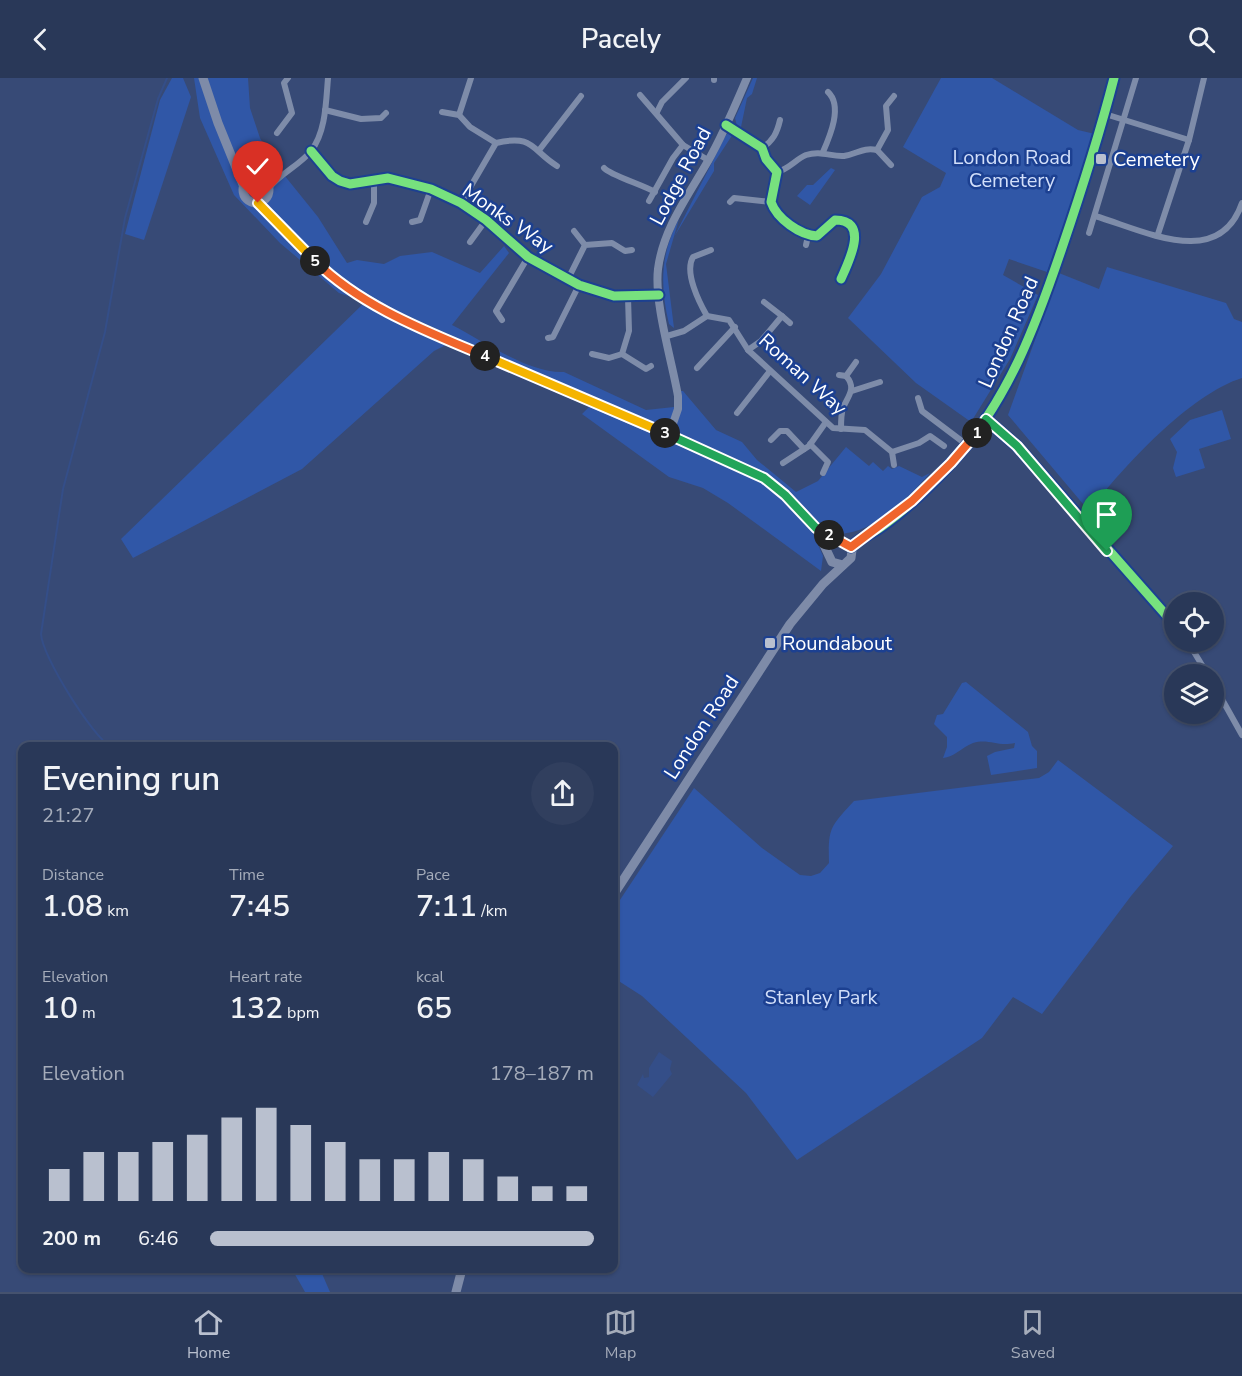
<!DOCTYPE html>
<meta charset="utf-8">
<style>
:root{--surface:#293858;--page:#313f5e;--text:#f1f3f6;--muted:#a5acba;--line:#45526e;--accent:#b9c0cf}
body{margin:0;font-family:"Nunito Sans",sans-serif;background:var(--page);color:var(--text);height:100vh;display:flex;flex-direction:column;font-size:22px;white-space:nowrap}
*{box-sizing:border-box;margin:0}
p{font-size:20px;color:var(--muted)}
.icon{flex:none;width:33px;height:33px;fill:none;stroke:currentColor;stroke-width:2;stroke-linecap:round;stroke-linejoin:round}
.map{position:relative;flex:1;overflow:hidden}
.details{position:absolute;left:18px;top:664px;width:600px;height:531px;display:flex;flex-direction:column;background:var(--surface);border-radius:12px;box-shadow:0 2px 4px #0004,0 0 0 2px var(--line)}
.details>*{flex:none}
.fabs{position:absolute;left:1164px;top:514px;display:grid;gap:12px}
.fabs a{display:grid;place-items:center;width:60px;height:60px;border-radius:50%;background:var(--surface);box-shadow:0 2px 4px #0004,0 0 0 2px var(--line);font-size:30px}
.pin{position:absolute;display:grid;place-items:center;width:51px;height:51px;color:#fff;margin:-62px -26px;border-radius:50% 50% 50% 0;rotate:-45deg;box-shadow:0 0 6px #0007}
.pin .icon{rotate:45deg}
.km{position:absolute;width:30px;height:30px;margin:-15px;border-radius:50%;background:#222;color:#fff;font-size:16px;line-height:30px;text-align:center}
.round{display:grid;place-items:center;flex:none;width:63px;height:63px;border-radius:32px;background:var(--page)}
.head{display:flex;align-items:center;justify-content:space-between;height:102px;padding:0 24px}
h1{font-size:33px;font-weight:600;line-height:45px}
.stats{display:grid;grid-template-columns:repeat(3,1fr);gap:9px;height:102px;padding:6px 24px}
.stats div{display:grid;align-content:center}
.stats b{font-size:30px;font-weight:600}
.stats small{font-size:16px;font-weight:400}
.stats p{font-size:16px}
.chart{height:168px;padding:12px 24px}
.chart p{display:flex;justify-content:space-between}
.chart svg{width:100%;height:108px;margin-top:6px;stroke:var(--accent);stroke-width:6}
ul{padding:0 24px;list-style:none;font-size:20px}
li{display:grid;grid-template-columns:96px 72px 1fr;align-items:center;height:45px}
li i{height:15px;border-radius:8px;background:var(--accent)}
header{display:flex;justify-content:space-between;align-items:center;height:78px;padding:0 24px;background:var(--surface);font-size:27px;font-weight:600}
.tabs{display:flex;justify-content:space-around;align-items:center;height:84px;border-top:2px solid var(--line);background:var(--surface);font-size:16px;color:var(--muted)}
.tabs a{display:grid;justify-items:center;gap:3px}
.tabs .on{color:var(--accent)}
.map>svg:first-child{display:block}
.green{fill:#3057a7}
.water{fill:#344e88}
.lines{fill:none;stroke-linecap:round;stroke-linejoin:round}
.stream{stroke:#344e88;stroke-width:2}
.minor{stroke:#7e8ca9;stroke-width:6}
.tertiary{stroke:#7e8ca9;stroke-width:8}
.primary{stroke:#7e8ba8;stroke-width:9}
.cycleway-casing{stroke:#1c4091;stroke-width:13}
.cycleway{stroke:#77e17e;stroke-width:9}
.split-1-casing{stroke:#fff;stroke-width:12}
.split-2-casing{stroke:#fff;stroke-width:12}
.split-3-casing{stroke:#fff;stroke-width:12}
.split-4-casing{stroke:#fff;stroke-width:12}
.split-5-casing{stroke:#fff;stroke-width:12}
.split-6-casing{stroke:#fff;stroke-width:12}
.split-1{stroke:#22a559;stroke-width:8}
.split-2{stroke:#f0652b;stroke-width:8}
.split-3{stroke:#22a559;stroke-width:8}
.split-4{stroke:#f5b400;stroke-width:8}
.split-5{stroke:#f0652b;stroke-width:8}
.split-6{stroke:#f5b400;stroke-width:8}
.poi-dot{fill:#b9c0cf;stroke:#1c4091;stroke-width:2}
.labels{text-anchor:middle;stroke-width:5;stroke-linejoin:round;paint-order:stroke}
.park-label{font-size:20px;fill:#d2dffa;stroke:#1c4091}
.poi-label{font-size:20px;fill:#fff;stroke:#1c4091;text-anchor:start}
.street-label{font-size:20px;fill:#fff;stroke:#1c4091}
</style>
<header><svg class="icon" aria-label="back" viewBox="0 0 24 24"><path d="M15 5l-7 7 7 7"/></svg>Pacely<svg class="icon" aria-label="search" viewBox="0 0 24 24"><circle cx="10" cy="10" r="6"/><path d="M15 15l6 6"/></svg></header>
<div class="map">
<svg width="1242" height="1214" viewBox="0 0 1242 1214">
<rect width="100%" height="100%" fill="#374a76"/>
<!-- green -->
<g class="green">
<polygon points="172,0 183,0 191,19 144,162 125,156 160,22"/>
<path d="M194 0H248L250 30 260 60 272 82 318 139 347 185 357 182 384 186 400 178 432 174 480 195 504 168 509 175 452 247C483 263 530 296 564 294L646 332 674 329V313H683L716 352 742 364 757 382 796 414 818 403 846 369 869 388 873 384 883 393 888 388 892 391 899 388 922 399 930 395C906 423 872 458 833 456L813 440 809 446 823 478 821 493 728 425 703 410 669 399 582 336 589 329 591 320 377 224 363 223 339 215 280 165 234 117 200 40Z"/>
<polygon points="753,0 757,0 752,16 747,20 741,49 737,48 735,40"/>
<polygon points="941,0 992,0 1078,52 1095,56 1047,194 1009,181 1003,197 1038,217 1010,281 971,344 916,305 848,240 881,196 922,119 940,109 946,95 903,69"/>
<polygon points="730,54 733,56 714,85 714,93 674,159 726,57"/>
<polygon points="831,90 835,92 810,127 797,118 807,107 813,107"/>
<path d="M679 141 666 186 674 250 669 246C660 208 660 176 679 141Z"/>
<path d="M1107 189 1226 225 1234 241 1242 244V300C1190 316 1122 390 1089 433L1008 337 1059 195 1099 211Z"/>
<polygon points="364,225 405,250 448,266 434,273 302,391 133,480 121,461"/>
<polygon points="1222,332 1231,361 1199,371 1205,390 1176,399 1173,390 1177,374 1170,361 1190,342"/>
<path d="M966 604 1028 654 1032 668 1037 673V690L991 697 987 678 995 674 1014 670 1015 665C997 669 989 660 973 665 961 670 954 679 943 680L947 669V659L934 646 937 637 943 636 962 605Z"/>
<path d="M1058 682 1173 768 1131 818 1042 936 1013 919 982 960 797 1082 746 1015 642 918 614 900V831L694 710 762 770 800 797 811 798 820 795 829 785C828 750 830 749 854 723L1039 700 1049 694Z"/>
<polygon points="292,1191 320,1191 330,1214 305,1214"/>
</g>
<!-- water -->
<polygon class="water" points="659,974 672,983 670,991 672,996 653,1019 637,1007 643,996 644,1000 649,999 649,990"/>
<g class="lines">
<!-- stream -->
<g class="stream">
<path d="M111 669C92 658 42 578 41 556L63 411 105 254 125 140 158 21 167 0"/>
<polyline points="433,1191 444,1196"/>
</g>
<!-- minor -->
<g class="minor">
<polyline points="714,0 714,2"/>
<polyline points="640,17 683,67 708,82"/>
<polyline points="325,32 361,41 381,40 386,35"/>
<polyline points="442,34 459,37 470,49 496,65"/>
<polyline points="657,34 662,24 686,0"/>
<polyline points="1105,36 1189,62"/>
<polyline points="459,37 471,0"/>
<path d="M726 47 762 70 766 81 777 94 771 124C777 141 800 157 817 158L835 142C870 142 849 183 841 201"/>
<polyline points="277,55 292,35 284,5 288,0"/>
<path d="M762 70C773 63 777 55 780 42"/>
<polyline points="540,71 581,18"/>
<polyline points="877,72 888,52 886,28 894,18"/>
<polyline points="311,73 332,98 340,103 350,106 388,100 431,111 461,125 486,142 528,179 579,207 614,218 659,217"/>
<path d="M823 74C830 58 843 28 828 14"/>
<path d="M604 90C610 97 643 107 655 114"/>
<path d="M777 94C789 91 796 81 806 77 821 72 831 79 844 78 857 76 863 69 877 72L891 87"/>
<polyline points="261,100 279,98"/>
<path d="M269 110C281 95 300 87 311 73 326 54 326 23 328 0"/>
<polyline points="649,123 673,80 683,67"/>
<polyline points="730,124 734,120 771,124"/>
<path d="M461 125 496 65C534 56 531 72 557 88"/>
<path d="M1095 138C1143 152 1219 193 1242 125"/>
<polyline points="366,144 374,125 374,100"/>
<polyline points="412,144 420,142 431,111"/>
<polyline points="574,153 585,167"/>
<polyline points="1089,155 1136,0"/>
<polyline points="1158,156 1189,62 1204,0"/>
<polyline points="470,164 486,142"/>
<polyline points="806,167 808,158"/>
<polyline points="568,201 585,167 612,165 625,173 632,172"/>
<path d="M707 238C699 224 684 194 693 179L711 172"/>
<polyline points="782,238 790,245"/>
<polyline points="502,242 496,233 528,179"/>
<polyline points="667,258 684,253 707,238 729,242 748,272 833,350 865,352 892,374 894,387"/>
<polyline points="548,260 553,259 579,207"/>
<polyline points="748,272 761,263 782,238 764,224"/>
<polyline points="592,276 609,280 622,276 629,253 628,219"/>
<polyline points="622,276 646,291 651,288"/>
<polyline points="697,290 735,249"/>
<polyline points="839,297 846,298 856,284"/>
<polyline points="852,313 880,304"/>
<polyline points="918,320 922,333 967,367"/>
<polyline points="737,335 770,293"/>
<polyline points="986,341 1017,368 1174,546"/>
<path d="M841 351C841 344 841 336 843 330 848 318 857 310 846 298"/>
<polyline points="771,362 780,353 787,353 804,371"/>
<polyline points="810,366 828,384 823,395"/>
<polyline points="892,374 919,365 930,358 944,368"/>
<polyline points="783,385 809,368 826,344"/>
<polyline points="1188,564 1208,597"/>
<polyline points="1214,607 1242,657"/>
</g>
<!-- tertiary -->
<g class="tertiary">
<path d="M669 357 678 331V318C672 283 654 225 658 191 663 151 688 118 708 83 723 57 735 28 747 0"/>
<path d="M851 469C860 460 871 456 881 449 907 431 931 407 952 384 1008 323 1036 247 1062 170 1081 114 1099 58 1114 0"/>
</g>
<!-- primary -->
<g class="primary">
<polyline points="203,0 218,45 244,109"/>
<circle cx="256" cy="112" r="13"/>
<polyline points="258,125 324,192 358,216 409,245 764,400 785,416 816,450 832,484 843,487"/>
<polyline points="614,816 790,546 823,506 851,480 852,472 848,466 838,463 816,450"/>
<polyline points="456,1214 462,1191"/>
</g>
<!-- cycleway casing -->
<g class="cycleway-casing">
<g id="cycleway">
<path d="M726 47 762 70 766 81 777 94 771 124C777 141 800 157 817 158L835 142C870 142 849 183 841 201"/>
<polyline points="311,73 332,98 340,103 350,106 388,100 431,111 461,125 486,142 528,179 579,207 614,218 659,217"/>
<polyline points="986,341 1017,368 1174,546"/>
<path d="M851 469C860 460 871 456 881 449 907 431 931 407 952 384 1008 323 1036 247 1062 170 1081 114 1099 58 1114 0"/>
</g>
</g>
<!-- cycleway -->
<use href="#cycleway" class="cycleway"/>
</g>
<g class="lines">
<!-- split-1 casing -->
<g class="split-1-casing">
<polyline id="split-1" points="977,355 986,341 1017,368 1107,473"/>
</g>
<!-- split-2 casing -->
<g class="split-2-casing">
<polyline id="split-2" points="829,457 851,469 912,423 951,385 977,355"/>
</g>
<!-- split-3 casing -->
<g class="split-3-casing">
<polyline id="split-3" points="665,355 764,400 785,417 816,450 829,457"/>
</g>
<!-- split-4 casing -->
<g class="split-4-casing">
<polyline id="split-4" points="485,278 665,355"/>
</g>
<!-- split-5 casing -->
<g class="split-5-casing">
<path id="split-5" d="M315 183C362 229 426 253 485 278"/>
</g>
<!-- split-6 casing -->
<g class="split-6-casing">
<polyline id="split-6" points="258,125 315,183"/>
</g>
<!-- split-1 -->
<use href="#split-1" class="split-1"/>
<!-- split-2 -->
<use href="#split-2" class="split-2"/>
<!-- split-3 -->
<use href="#split-3" class="split-3"/>
<!-- split-4 -->
<use href="#split-4" class="split-4"/>
<!-- split-5 -->
<use href="#split-5" class="split-5"/>
<!-- split-6 -->
<use href="#split-6" class="split-6"/>
</g>
<!-- markers -->
<g class="poi-dot">
<rect x="1095" y="75" width="12" height="12" rx="3"/>
<rect x="764" y="559" width="12" height="12" rx="3"/>
</g>
<g class="labels">
<!-- park labels -->
<g class="park-label">
<text x="1012" y="86">London Road<tspan x="1012" dy="23">Cemetery</tspan></text>
<text x="821" y="926">Stanley Park</text>
</g>
<!-- poi labels -->
<g class="poi-label">
<text x="1113" y="88">Cemetery</text>
<text x="782" y="572">Roundabout</text>
</g>
<!-- street labels -->
<g class="street-label">
<text transform="translate(680 98) rotate(-62)" y="7">Lodge Road</text>
<text transform="translate(508 140) rotate(35)" y="7">Monks Way</text>
<text transform="translate(1008 254) rotate(-66)" y="7">London Road</text>
<text transform="translate(803 296) rotate(42)" y="7">Roman Way</text>
<text transform="translate(701 649) rotate(-57)" y="7">London Road</text>
</g>
</g>
</svg>
<div class="fabs">
<a><svg class="icon" aria-label="locate" viewBox="0 0 24 24"><circle cx="12" cy="12" r="6"/><path d="M12 2v4M12 18v4M2 12h4M18 12h4"/></svg></a>
<a><svg class="icon" aria-label="layers" viewBox="0 0 24 24"><path d="M12 4l9 5-9 5-9-5zM3 14l9 5 9-5"/></svg></a>
</div>
<div class="pin" style="left:1107px;top:473px;background:#1e9e55"><svg class="icon" aria-label="arrive" viewBox="0 0 24 24"><path d="M6 21V4h12l-3 4 3 4H6"/></svg></div>
<div class="pin" style="left:258px;top:125px;background:#d93025"><svg class="icon" aria-label="check" viewBox="0 0 24 24"><path d="M5 12l5 5 9-10"/></svg></div>
<b class="km" style="left:977px;top:355px">1</b>
<b class="km" style="left:829px;top:457px">2</b>
<b class="km" style="left:665px;top:355px">3</b>
<b class="km" style="left:485px;top:278px">4</b>
<b class="km" style="left:315px;top:183px">5</b>
<section class="details">
<div class="head"><div><h1>Evening run</h1><p>21:27</p></div><a class="round"><svg class="icon" aria-label="share" viewBox="0 0 24 24"><path d="M12 15V3M7 8l5-5 5 5M5 13v7h14v-7"/></svg></a></div>
<div class="stats">
<div><p>Distance</p><b>1.08<small> km</small></b></div>
<div><p>Time</p><b>7:45</b></div>
<div><p>Pace</p><b>7:11<small> /km</small></b></div>
</div>
<div class="stats">
<div><p>Elevation</p><b>10<small> m</small></b></div>
<div><p>Heart rate</p><b>132<small> bpm</small></b></div>
<div><p>kcal</p><b>65</b></div>
</div>
<div class="chart"><p><span>Elevation</span>178–187 m</p>
<svg viewBox="0 0 160 44" preserveAspectRatio="none"><path d="M5 44V31M15 44V24M25 44V24M35 44V20M45 44V17M55 44V10M65 44V6M75 44V13M85 44V20M95 44V27M105 44V27M115 44V24M125 44V27M135 44V34M145 44V38M155 44V38"/></svg>
</div>
<ul>
<li><b>200 m</b>6:46<i style="width:100%"></i></li>
</ul>
</section>
</div>
<nav class="tabs">
<a class="on"><svg class="icon" aria-label="home" viewBox="0 0 24 24"><path d="M3 11l9-7 9 7M6 9v11h12V9"/></svg>Home</a>
<a><svg class="icon" aria-label="map" viewBox="0 0 24 24"><path d="M3 6l6-2 6 2 6-2v14l-6 2-6-2-6 2zM9 4v14M15 6v14"/></svg>Map</a>
<a><svg class="icon" aria-label="saved" viewBox="0 0 24 24"><path d="M7 4h10v16l-5-4-5 4z"/></svg>Saved</a>
</nav>
